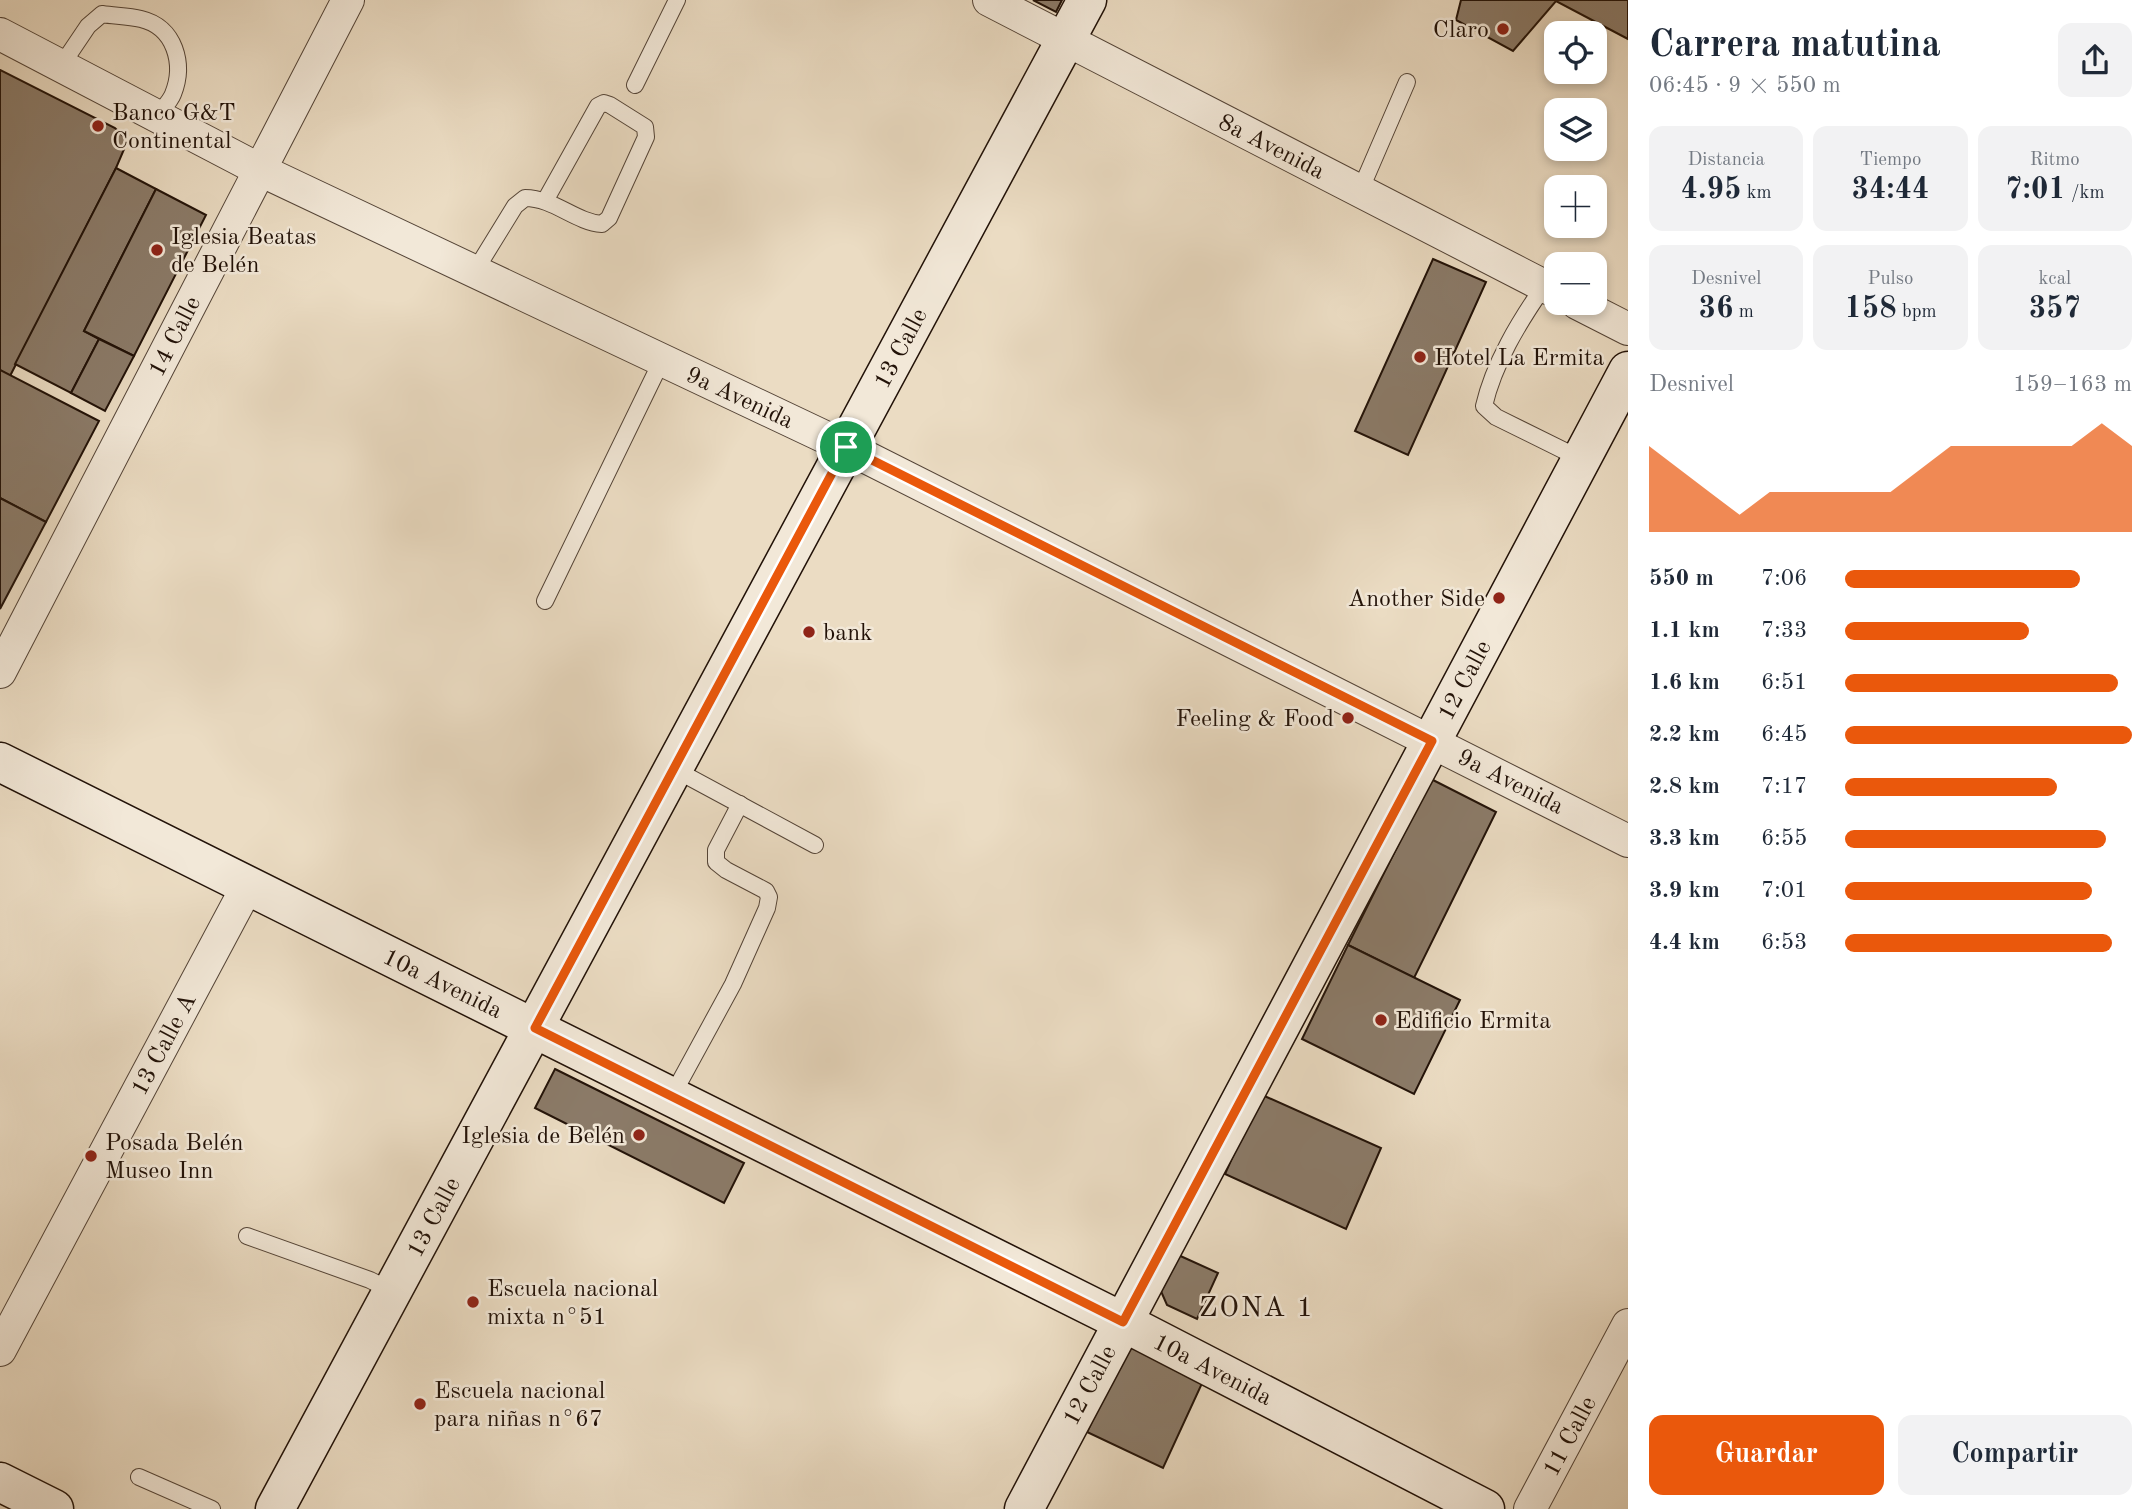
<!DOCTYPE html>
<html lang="es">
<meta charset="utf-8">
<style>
:root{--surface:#fff;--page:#f2f2f3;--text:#1f2937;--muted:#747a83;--accent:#ea580c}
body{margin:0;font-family:"Old Standard TT",serif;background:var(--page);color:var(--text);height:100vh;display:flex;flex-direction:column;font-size:26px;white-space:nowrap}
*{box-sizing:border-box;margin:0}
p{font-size:23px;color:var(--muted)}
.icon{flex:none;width:38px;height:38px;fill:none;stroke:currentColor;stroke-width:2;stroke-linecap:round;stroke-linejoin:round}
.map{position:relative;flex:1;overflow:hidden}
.side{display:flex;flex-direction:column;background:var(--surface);width:525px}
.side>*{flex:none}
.controls{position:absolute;left:1544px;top:21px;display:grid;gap:14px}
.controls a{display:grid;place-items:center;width:63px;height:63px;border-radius:14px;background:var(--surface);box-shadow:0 4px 10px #0003;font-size:35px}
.pin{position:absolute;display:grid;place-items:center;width:60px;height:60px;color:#fff;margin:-30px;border:4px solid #fff;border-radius:50%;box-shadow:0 2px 7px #0007}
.round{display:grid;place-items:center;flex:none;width:74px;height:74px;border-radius:14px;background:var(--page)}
.overview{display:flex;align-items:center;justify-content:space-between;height:119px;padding:0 21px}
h1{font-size:38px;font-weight:600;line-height:52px}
.stats{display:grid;grid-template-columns:repeat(3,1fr);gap:10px;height:119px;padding:7px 21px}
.stats div{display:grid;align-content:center;border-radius:14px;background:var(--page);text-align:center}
.stats b{font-size:30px;font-weight:600}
.stats small{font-size:19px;font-weight:400}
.stats p{font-size:19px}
.chart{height:196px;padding:14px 21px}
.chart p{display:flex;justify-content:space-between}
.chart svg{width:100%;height:126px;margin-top:7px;fill:var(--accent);opacity:.7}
.primary-button{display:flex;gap:14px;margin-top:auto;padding:14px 21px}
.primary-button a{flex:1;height:80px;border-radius:14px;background:var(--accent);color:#fff;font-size:28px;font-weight:600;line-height:80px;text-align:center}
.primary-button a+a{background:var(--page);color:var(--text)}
ul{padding:0 21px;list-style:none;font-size:23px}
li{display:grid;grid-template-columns:112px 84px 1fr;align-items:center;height:52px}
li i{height:18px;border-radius:9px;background:var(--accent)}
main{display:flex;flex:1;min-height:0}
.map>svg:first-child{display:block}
.building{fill:#8b7b69;stroke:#221208;stroke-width:2}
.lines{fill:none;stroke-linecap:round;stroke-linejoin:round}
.lane-casing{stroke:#544437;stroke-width:18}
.street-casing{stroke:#544437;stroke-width:34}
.secondary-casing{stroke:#221208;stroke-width:41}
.lane{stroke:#f2e8d8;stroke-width:16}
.street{stroke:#f2e8d8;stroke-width:32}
.secondary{stroke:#f2e8d8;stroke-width:38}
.route-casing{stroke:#fff;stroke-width:14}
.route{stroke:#ea580c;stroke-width:9}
.poi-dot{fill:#8f2418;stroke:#f2e8d8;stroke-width:2.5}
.labels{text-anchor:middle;stroke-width:5;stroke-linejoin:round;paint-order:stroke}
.poi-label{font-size:24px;fill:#221208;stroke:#f2e8d8;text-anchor:start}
.street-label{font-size:24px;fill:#221208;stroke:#f2e8d8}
.quarter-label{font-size:28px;letter-spacing:2px;fill:#221208;stroke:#f2e8d8}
</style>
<main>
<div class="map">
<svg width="1628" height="1509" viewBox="0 0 1628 1509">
<rect width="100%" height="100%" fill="#ebdcc3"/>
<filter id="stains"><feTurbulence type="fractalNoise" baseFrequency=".00286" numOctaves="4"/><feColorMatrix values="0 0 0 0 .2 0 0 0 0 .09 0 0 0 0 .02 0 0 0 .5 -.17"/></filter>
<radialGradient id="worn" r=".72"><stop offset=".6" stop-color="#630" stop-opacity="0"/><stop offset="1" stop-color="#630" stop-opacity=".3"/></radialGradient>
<!-- building -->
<g class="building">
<polygon points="1033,0 1062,0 1056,12"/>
<polygon points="1461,0 1628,0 1628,39 1556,1 1513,51 1456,20"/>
<polygon points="0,70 115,128 126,139 125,147 116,168 10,376 0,370"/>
<polygon points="116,168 156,189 84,331 99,339 71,393 15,364"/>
<polygon points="156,189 206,215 134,356 84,331"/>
<polygon points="1433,259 1486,282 1408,455 1355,431"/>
<polygon points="99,339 134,356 105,411 71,393"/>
<polygon points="0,370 99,421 46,522 0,498"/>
<polygon points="0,498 46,522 0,609"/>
<polygon points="1431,779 1496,812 1414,978 1348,945"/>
<polygon points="1348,945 1460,1000 1414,1094 1302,1039"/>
<polygon points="555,1069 744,1163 724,1203 535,1108"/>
<polygon points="1260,1094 1381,1148 1346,1229 1225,1174"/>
<polygon points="1176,1254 1218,1273 1197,1319 1167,1305 1160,1289"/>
<polygon points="1129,1343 1204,1379 1163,1468 1087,1432"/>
</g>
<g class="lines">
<!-- lane casing -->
<g class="lane-casing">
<g id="lane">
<path d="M61 66 88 26 102 14C115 16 128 16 141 19 175 27 185 64 173 94 170 102 162 109 157 116"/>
<polyline points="635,85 677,0"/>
<polyline points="1360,191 1407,82"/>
<path d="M475 271 515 206 525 198C554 198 575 222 602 224L609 218 646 137 645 127 610 105 604 103 598 106 545 201"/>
<path d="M1544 286C1519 322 1494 363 1484 406L1496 417 1581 459"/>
<polyline points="545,601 662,360"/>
<polyline points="674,769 815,845"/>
<polyline points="672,1096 733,984 767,908 769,897 766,891 726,870 716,862 716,850 740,804"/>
<polyline points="247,1236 370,1280 392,1291"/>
<polyline points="139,1477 212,1509"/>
</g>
</g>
<!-- street casing -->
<g class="street-casing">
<g id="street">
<polyline points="989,0 1556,292"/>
<polyline points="0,34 260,170 846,447 1628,841"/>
<polyline points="1577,303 1628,329"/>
<polyline points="0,672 348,0"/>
<polyline points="0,1350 247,887"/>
<polyline points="1530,1509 1628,1325"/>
</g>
</g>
<!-- secondary casing -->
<g class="secondary-casing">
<g id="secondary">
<polyline points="0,762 1123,1322 1485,1509"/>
<polyline points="0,1482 54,1509"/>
<polyline points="275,1509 1087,0"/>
<polyline points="1024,1509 1628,371"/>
</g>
</g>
<!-- lane -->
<use href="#lane" class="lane"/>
<!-- street -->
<use href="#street" class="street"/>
<!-- secondary -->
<use href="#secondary" class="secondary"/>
</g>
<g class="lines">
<!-- route casing -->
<g class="route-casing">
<polygon id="route" points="846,447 1432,741 1123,1322 535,1028"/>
</g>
<!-- route -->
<use href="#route" class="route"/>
</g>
<!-- markers -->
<g class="poi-dot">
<circle cx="1503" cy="29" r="7"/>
<circle cx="98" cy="126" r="7"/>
<circle cx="157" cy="250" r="7"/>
<circle cx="1420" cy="357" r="7"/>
<circle cx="1499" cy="598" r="7"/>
<circle cx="809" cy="632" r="7"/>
<circle cx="1348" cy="718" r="7"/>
<circle cx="1381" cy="1020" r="7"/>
<circle cx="639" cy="1135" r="7"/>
<circle cx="91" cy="1156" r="7"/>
<circle cx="473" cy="1302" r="7"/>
<circle cx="420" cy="1404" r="7"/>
</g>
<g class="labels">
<!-- poi labels -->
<g class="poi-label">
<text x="1489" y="37" text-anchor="end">Claro</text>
<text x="112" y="120">Banco G&amp;T<tspan x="112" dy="28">Continental</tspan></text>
<text x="171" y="244">Iglesia Beatas<tspan x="171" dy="28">de Belén</tspan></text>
<text x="1434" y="365">Hotel La Ermita</text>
<text x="1485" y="606" text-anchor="end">Another Side</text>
<text x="823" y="640">bank</text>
<text x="1334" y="726" text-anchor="end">Feeling &amp; Food</text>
<text x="1395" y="1028">Edificio Ermita</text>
<text x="625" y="1143" text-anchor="end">Iglesia de Belén</text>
<text x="105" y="1150">Posada Belén<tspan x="105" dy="28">Museo Inn</tspan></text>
<text x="487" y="1296">Escuela nacional<tspan x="487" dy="28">mixta n°51</tspan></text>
<text x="434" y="1398">Escuela nacional<tspan x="434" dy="28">para niñas n°67</tspan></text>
</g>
<!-- street labels -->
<g class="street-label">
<text transform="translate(1272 146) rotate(27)" y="8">8a Avenida</text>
<text transform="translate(174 336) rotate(-63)" y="8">14 Calle</text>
<text transform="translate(900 348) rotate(-62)" y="8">13 Calle</text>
<text transform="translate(740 397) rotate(25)" y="8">9a Avenida</text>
<text transform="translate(1464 680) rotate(-62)" y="8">12 Calle</text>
<text transform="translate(1511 781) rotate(27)" y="8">9a Avenida</text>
<text transform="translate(443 983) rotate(26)" y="8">10a Avenida</text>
<text transform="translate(163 1044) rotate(-62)" y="8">13 Calle A</text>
<text transform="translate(433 1217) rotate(-62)" y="8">13 Calle</text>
<text transform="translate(1213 1369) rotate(27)" y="8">10a Avenida</text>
<text transform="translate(1089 1385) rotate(-62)" y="8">12 Calle</text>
<text transform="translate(1569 1436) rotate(-62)" y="8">11 Calle</text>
</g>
<!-- quarter labels -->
<g class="quarter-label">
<text x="1257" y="1316">ZONA 1</text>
</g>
</g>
<rect width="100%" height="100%" filter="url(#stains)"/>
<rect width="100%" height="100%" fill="url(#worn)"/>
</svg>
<div class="controls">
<a><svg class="icon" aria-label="locate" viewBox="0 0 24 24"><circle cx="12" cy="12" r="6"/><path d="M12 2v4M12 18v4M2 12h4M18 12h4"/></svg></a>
<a><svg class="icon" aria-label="layers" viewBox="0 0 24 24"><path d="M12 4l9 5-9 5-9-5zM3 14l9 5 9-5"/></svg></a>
<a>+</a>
<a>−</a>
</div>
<div class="pin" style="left:846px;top:447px;background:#1e9e55"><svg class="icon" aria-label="arrive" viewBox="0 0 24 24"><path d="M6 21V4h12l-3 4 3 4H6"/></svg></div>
</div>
<section class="side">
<div class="overview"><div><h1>Carrera matutina</h1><p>06:45 · 9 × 550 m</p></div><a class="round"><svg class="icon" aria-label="share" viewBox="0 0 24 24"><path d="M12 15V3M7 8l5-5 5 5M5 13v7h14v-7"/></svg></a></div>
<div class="stats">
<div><p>Distancia</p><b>4.95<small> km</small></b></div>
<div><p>Tiempo</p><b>34:44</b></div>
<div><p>Ritmo</p><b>7:01<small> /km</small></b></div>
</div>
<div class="stats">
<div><p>Desnivel</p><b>36<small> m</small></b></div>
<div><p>Pulso</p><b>158<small> bpm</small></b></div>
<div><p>kcal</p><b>357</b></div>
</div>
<div class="chart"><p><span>Desnivel</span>159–163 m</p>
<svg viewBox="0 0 160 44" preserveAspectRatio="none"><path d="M0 44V14L10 22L20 30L30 38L40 30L50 30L60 30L70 30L80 30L90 22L100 14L110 14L120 14L130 14L140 14L150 6L160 14V44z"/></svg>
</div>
<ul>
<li><b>550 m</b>7:06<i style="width:82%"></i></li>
<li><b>1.1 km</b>7:33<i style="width:64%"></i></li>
<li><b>1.6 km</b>6:51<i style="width:95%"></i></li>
<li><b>2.2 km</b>6:45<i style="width:100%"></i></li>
<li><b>2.8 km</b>7:17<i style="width:74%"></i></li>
<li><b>3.3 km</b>6:55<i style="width:91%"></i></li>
<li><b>3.9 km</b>7:01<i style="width:86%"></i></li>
<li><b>4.4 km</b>6:53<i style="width:93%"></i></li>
</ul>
<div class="primary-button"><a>Guardar</a><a>Compartir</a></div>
</section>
</main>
